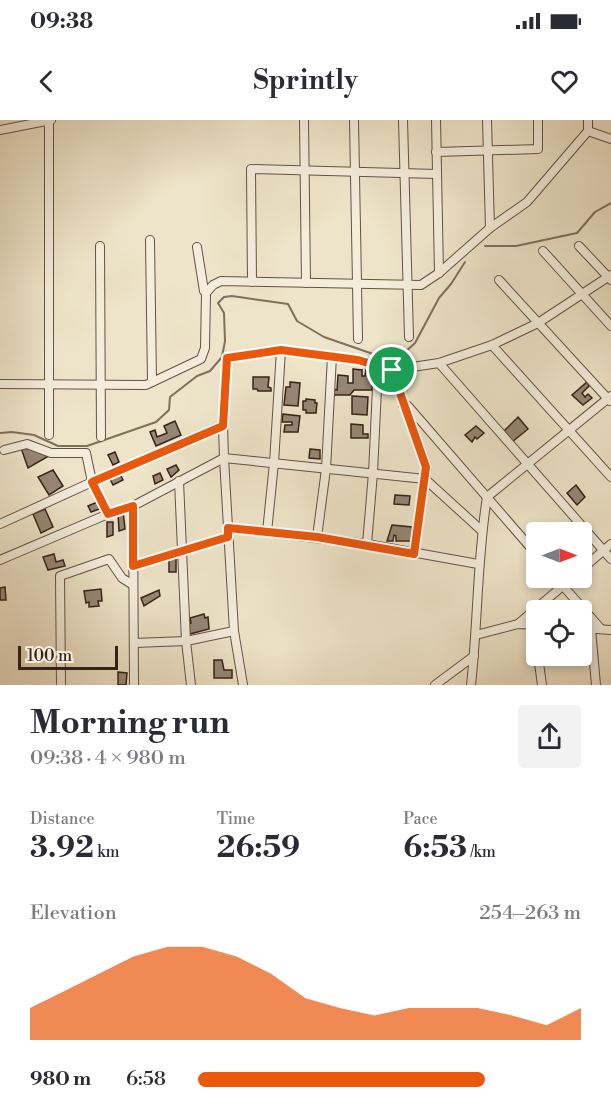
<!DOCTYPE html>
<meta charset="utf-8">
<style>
:root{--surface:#fff;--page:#f2f2f3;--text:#2b2b33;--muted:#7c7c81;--accent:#ea580c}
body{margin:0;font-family:"Libre Bodoni",serif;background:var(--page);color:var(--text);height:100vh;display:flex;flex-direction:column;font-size:22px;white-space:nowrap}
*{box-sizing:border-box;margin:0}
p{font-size:20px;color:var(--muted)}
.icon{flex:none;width:33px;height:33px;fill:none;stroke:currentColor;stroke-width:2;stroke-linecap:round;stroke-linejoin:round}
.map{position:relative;height:565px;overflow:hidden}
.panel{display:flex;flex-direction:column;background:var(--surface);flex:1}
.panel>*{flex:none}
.needle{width:39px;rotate:90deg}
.controls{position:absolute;left:526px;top:402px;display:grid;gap:12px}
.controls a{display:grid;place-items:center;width:66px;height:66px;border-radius:6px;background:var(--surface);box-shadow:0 3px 9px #0003;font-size:30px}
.scale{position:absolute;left:18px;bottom:15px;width:100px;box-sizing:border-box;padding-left:6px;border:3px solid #362219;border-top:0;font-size:16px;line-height:21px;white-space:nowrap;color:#362219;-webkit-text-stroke:4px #f4eddc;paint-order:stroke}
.pin{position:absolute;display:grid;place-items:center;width:51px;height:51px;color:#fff;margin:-26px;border:3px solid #fff;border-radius:50%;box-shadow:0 2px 6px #0007}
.round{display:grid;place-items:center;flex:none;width:63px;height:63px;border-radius:6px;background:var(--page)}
.head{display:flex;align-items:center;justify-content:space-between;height:102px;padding:0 30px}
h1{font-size:33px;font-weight:700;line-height:45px}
.metrics{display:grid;grid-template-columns:repeat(3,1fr);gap:9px;height:102px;padding:6px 30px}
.metrics div{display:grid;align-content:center}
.metrics b{font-size:30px;font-weight:700}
.metrics small{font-size:16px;font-weight:400}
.metrics p{font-size:16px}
.chart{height:168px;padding:12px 30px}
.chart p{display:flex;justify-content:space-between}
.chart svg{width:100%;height:108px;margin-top:6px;fill:var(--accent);opacity:.7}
ul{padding:0 30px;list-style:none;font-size:20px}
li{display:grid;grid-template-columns:96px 72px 1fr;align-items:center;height:45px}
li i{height:15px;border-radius:8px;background:var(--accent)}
.status{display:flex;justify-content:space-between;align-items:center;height:42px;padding:0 30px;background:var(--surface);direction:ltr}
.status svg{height:16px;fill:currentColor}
header{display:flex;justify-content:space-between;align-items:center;height:78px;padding:0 30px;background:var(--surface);font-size:27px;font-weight:700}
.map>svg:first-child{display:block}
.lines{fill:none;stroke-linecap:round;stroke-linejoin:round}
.stream{stroke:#7f6f5f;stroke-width:2}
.building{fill:#968775;stroke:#362219;stroke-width:1.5}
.minor-casing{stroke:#645245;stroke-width:10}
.minor{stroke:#f4eddc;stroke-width:8}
.route-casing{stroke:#fff;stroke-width:12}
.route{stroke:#ea580c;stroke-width:8}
</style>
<div class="status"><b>09:38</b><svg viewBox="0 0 49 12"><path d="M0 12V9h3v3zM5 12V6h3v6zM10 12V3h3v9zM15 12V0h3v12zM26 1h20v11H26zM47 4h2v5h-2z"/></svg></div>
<header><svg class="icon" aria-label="back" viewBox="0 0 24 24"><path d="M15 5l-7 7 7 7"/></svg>Sprintly<svg class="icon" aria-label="heart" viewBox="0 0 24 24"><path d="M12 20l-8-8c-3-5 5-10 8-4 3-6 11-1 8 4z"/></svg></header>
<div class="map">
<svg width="611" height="565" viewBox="0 0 611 565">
<rect width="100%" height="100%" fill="#eee4c9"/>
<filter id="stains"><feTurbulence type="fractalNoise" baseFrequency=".00333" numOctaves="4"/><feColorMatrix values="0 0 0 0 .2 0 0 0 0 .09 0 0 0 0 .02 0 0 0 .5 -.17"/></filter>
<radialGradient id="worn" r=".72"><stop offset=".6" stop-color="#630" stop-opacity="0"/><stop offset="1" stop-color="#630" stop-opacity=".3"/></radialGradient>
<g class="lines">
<!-- stream -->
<g class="stream">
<polyline points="485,126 516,126 577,113 595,92 611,83"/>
<polyline points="0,313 12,312 34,315 58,326 87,326 156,302 169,290 170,277 197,256 210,251 222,237 225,221 224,193 218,183 224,177 232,176 288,184 297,201 324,217 376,235 390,237 404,233 415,223 439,178 451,164 465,142"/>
</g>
</g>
<!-- building -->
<g class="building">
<polygon points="353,249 362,250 362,256 365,256 366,250 373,250 372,270 354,270 350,275 334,275 334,269 337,270 338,255 348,256 348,263 353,263"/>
<polygon points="253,257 269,257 268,267 271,268 271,271 258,271 257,269 253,269"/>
<polygon points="290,262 300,263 298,286 284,285 286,267 290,267"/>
<polygon points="587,262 589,266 582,273 585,277 588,274 592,278 583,285 572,275"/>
<polygon points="352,276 368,277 367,295 352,294"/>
<polygon points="306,279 315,280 315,283 317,283 316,293 306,293 306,290 303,290 303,281 306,281"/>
<polygon points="283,294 300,296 298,312 284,312 285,305 292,305 292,302 282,302"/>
<polygon points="518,297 528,309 512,322 503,312"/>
<polygon points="175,301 181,315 156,326 150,312 155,310 157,317 167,313 164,306"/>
<polygon points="351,304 363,305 363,314 368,314 368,318 351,318"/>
<polygon points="476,306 484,313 477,319 475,317 472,322 465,315"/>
<polygon points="21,328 43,331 47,337 28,348"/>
<polygon points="310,329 320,330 320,339 309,338"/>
<polygon points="115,332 119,342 113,345 108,335"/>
<polygon points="176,345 179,350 171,357 167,349"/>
<polygon points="53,350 63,366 49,375 38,357"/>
<polygon points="119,352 123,360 113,365 109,357"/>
<polygon points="160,353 163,360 155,364 153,356"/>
<polygon points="576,365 585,377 577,385 567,373"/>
<polygon points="395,375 410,376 409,385 394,384"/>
<polygon points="100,381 102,388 91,392 88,386"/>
<polygon points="45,389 53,407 41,413 33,394"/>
<polygon points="123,391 125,409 119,411 118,393"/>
<polygon points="107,402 113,402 113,415 107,417"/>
<polygon points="392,405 412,407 411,421 396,421 396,416 394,415 393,421 387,421"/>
<polygon points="54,434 56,442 63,440 65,446 48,450 43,437"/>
<rect x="169" y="439" width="7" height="13"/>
<polygon points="5,467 6,480 0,480 0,468"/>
<polygon points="101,469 102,481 98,481 99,486 89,487 89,482 86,483 84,471"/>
<polygon points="159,470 160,476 144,486 141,478"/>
<polygon points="204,494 205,498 208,497 209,509 190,514 188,504 191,503 190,498"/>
<polygon points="214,540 222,540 224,550 232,550 232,558 214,558"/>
<polygon points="118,552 127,553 126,565 118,565"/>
</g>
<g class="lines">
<!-- minor casing -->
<g class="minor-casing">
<g id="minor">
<polyline points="304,0 306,163"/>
<polyline points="354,0 358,219"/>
<polyline points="403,0 409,217"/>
<polyline points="436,0 439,153"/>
<polyline points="487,0 490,108"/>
<polyline points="588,0 588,11"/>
<polyline points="0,10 51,0"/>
<polyline points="436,32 538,29 538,0"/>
<polyline points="150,120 152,262"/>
<polyline points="100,126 101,317"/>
<polyline points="579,126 611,160"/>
<polyline points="197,127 204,171 206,173"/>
<polyline points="543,131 611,206"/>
<polyline points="499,160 610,281"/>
<polyline points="252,162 251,49 437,54"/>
<polyline points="492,225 611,357"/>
<polyline points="439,243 611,439"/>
<polyline points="392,250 427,347 413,434"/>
<polyline points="0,264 146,265 201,239 205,228 206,173 213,165 221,161 421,165 439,153 490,108 527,82 588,11 611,19"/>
<polyline points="403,285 408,286 537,435"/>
<polyline points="49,315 49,1"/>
<polyline points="4,330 27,324 51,333 86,333 92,362 108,394"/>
<polyline points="179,361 186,521 191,565"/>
<polyline points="133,386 134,565"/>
<polyline points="0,404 92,362 223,305"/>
<polyline points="228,408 367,424 478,444"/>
<polyline points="267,412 274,343 281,230"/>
<polyline points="317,417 326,349 332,236"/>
<polyline points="367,424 373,353 378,247"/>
<polyline points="0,440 108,394 133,386 224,338 425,359 481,410"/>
<polyline points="133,446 229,417"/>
<polyline points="582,449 611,424"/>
<polyline points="556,458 601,509"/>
<polyline points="518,504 572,458"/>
<polyline points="533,505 537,530"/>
<polyline points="582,508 611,510"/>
<polyline points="591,509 596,565"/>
<polyline points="476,515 518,504 537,505"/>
<polyline points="134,523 186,521 234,511"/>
<polyline points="538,536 542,565"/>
<polyline points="61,565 60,456 109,439 122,458 133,465"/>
<polyline points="243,565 234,511 224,338 223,305 227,238 281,230 358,240 392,250 439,243 492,225 538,203 611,155"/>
<polyline points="435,565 474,536"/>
<path d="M471 565C478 502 477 439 487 377L611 276"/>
</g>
</g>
<!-- minor -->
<use href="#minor" class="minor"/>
</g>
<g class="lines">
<!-- route casing -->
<g class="route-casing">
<polygon id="route" points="281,230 358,240 392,250 426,347 414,434 317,417 228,408 228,417 133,446 133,386 108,394 92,362 223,306 227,238"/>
</g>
<!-- route -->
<use href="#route" class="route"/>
</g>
<rect width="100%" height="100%" filter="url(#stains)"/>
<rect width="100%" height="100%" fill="url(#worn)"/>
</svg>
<div class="controls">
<a><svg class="needle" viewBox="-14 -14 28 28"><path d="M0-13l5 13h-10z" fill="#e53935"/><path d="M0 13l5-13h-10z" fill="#7c7c81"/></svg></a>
<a><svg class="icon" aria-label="locate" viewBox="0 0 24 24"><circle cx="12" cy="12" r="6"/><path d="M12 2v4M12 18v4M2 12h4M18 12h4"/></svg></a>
</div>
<div class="scale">100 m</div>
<div class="pin" style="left:392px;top:250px;background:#1e9e55"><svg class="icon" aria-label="arrive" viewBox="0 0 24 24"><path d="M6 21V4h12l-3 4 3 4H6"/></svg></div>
</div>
<section class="panel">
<div class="head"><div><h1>Morning run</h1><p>09:38 · 4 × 980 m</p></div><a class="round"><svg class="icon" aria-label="share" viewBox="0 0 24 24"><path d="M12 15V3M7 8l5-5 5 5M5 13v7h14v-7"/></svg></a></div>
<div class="metrics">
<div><p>Distance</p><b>3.92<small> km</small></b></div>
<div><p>Time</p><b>26:59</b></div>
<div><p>Pace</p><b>6:53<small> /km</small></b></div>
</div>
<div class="chart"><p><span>Elevation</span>254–263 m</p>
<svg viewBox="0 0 160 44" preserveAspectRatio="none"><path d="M0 44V31L10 24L20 17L30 10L40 6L50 6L60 10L70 17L80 27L90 31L100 34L110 31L120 31L130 31L140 34L150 38L160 31V44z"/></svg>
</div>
<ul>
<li><b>980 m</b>6:58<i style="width:75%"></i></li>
</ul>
</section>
